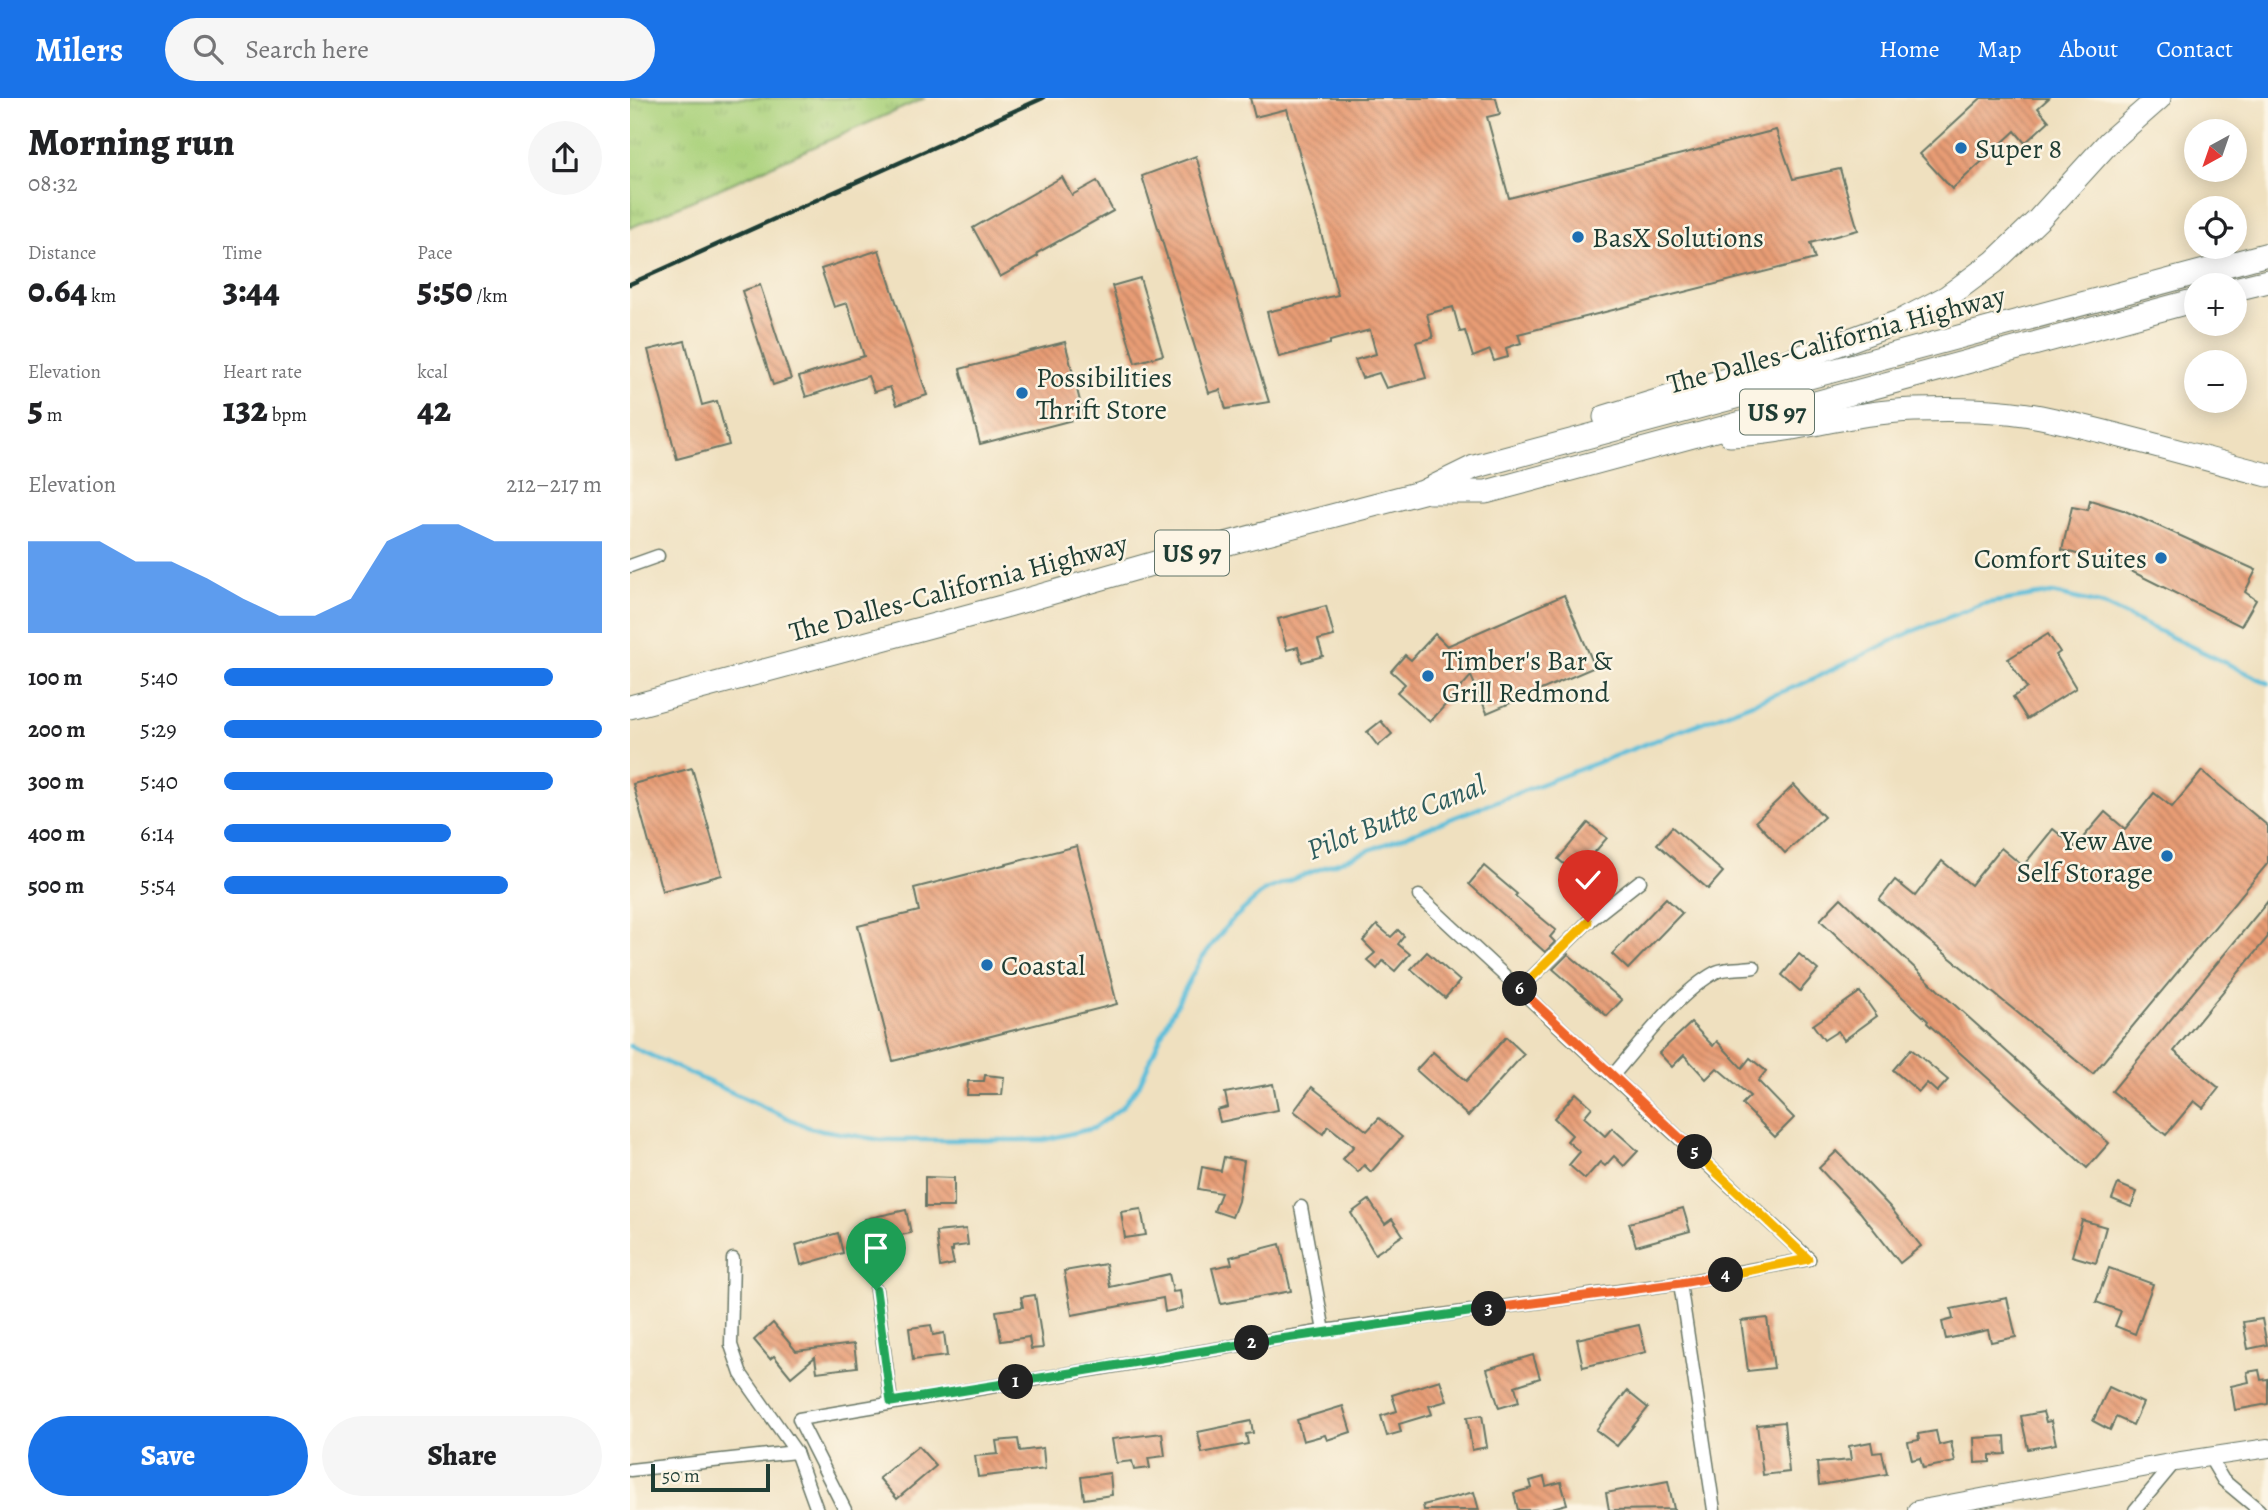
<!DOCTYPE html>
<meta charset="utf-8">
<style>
:root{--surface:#fff;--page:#f6f6f6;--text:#202124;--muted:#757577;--accent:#1a73e8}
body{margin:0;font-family:Alegreya,serif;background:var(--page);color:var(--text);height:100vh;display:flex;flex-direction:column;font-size:26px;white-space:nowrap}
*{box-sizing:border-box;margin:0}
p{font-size:23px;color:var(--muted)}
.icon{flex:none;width:38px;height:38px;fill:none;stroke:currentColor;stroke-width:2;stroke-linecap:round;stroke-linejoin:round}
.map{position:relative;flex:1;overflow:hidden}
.sheet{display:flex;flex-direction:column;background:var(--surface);width:630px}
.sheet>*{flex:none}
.needle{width:46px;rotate:220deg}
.controls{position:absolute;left:1554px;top:21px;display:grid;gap:14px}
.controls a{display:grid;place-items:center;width:63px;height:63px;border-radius:50%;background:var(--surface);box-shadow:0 4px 18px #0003;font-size:35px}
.scale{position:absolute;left:21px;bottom:18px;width:119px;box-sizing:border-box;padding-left:7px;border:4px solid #1f3d34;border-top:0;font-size:19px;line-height:24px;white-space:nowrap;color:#1f3d34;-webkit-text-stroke:5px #fcf5e5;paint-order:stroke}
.pin{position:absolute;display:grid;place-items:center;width:60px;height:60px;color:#fff;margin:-72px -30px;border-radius:50% 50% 50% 0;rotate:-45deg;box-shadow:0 0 7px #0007}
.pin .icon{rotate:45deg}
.km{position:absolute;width:35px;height:35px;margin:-18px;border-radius:50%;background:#222;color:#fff;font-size:19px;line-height:35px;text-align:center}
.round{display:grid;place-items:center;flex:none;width:74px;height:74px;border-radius:37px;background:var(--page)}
.headline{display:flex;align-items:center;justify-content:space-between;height:119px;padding:0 28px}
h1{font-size:38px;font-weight:800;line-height:52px}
.metrics{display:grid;grid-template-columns:repeat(3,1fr);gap:10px;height:119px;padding:7px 28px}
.metrics div{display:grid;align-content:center}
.metrics b{font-size:35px;font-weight:800}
.metrics small{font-size:19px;font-weight:400}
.metrics p{font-size:19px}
.chart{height:196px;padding:14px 28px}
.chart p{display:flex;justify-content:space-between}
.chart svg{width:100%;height:126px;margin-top:7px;fill:var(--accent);opacity:.7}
.action{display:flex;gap:14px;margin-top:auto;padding:14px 28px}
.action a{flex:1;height:80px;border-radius:42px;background:var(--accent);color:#fff;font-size:28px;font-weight:800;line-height:80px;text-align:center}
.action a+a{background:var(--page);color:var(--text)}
ul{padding:0 28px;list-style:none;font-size:23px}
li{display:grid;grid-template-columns:112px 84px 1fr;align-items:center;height:52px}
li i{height:18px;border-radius:9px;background:var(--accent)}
header{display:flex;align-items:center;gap:42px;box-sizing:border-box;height:98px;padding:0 35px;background:var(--accent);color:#fff}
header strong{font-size:33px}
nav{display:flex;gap:38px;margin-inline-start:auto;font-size:24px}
.search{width:490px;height:63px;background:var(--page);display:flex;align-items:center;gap:18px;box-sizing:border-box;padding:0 24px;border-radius:38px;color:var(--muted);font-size:26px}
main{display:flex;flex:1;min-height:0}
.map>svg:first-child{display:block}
.grass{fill:url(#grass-tufts);stroke:#648858;stroke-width:2}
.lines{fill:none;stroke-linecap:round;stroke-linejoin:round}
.stream{stroke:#5cbeda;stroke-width:4.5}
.building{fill:url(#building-back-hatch)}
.street-casing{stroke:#687665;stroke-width:15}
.secondary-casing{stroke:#687665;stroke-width:20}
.highway-casing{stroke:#687665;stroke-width:25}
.street{stroke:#fff;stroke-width:12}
.secondary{stroke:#fff;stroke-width:18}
.highway{stroke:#fff;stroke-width:23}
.rail{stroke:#1f3d34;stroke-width:4.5}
.split-1-casing{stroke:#fff;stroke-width:14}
.split-2-casing{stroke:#fff;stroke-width:14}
.split-3-casing{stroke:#fff;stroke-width:14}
.split-4-casing{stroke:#fff;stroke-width:14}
.split-5-casing{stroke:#fff;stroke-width:14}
.split-6-casing{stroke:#fff;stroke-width:14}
.split-7-casing{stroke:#fff;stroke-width:14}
.split-1{stroke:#22a559;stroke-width:9}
.split-2{stroke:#22a559;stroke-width:9}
.split-3{stroke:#22a559;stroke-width:9}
.split-4{stroke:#f0652b;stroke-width:9}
.split-5{stroke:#f5b400;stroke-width:9}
.split-6{stroke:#f0652b;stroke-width:9}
.split-7{stroke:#f5b400;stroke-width:9}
.poi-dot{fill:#1f6fb2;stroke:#fcf5e5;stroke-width:2.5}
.labels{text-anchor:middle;stroke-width:5;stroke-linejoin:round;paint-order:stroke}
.shield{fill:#fcf5e5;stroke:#617469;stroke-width:2}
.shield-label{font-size:26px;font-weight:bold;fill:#1f3d34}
.poi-label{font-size:28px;fill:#1f3d34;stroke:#fcf5e5;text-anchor:start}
.street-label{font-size:28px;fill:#1f3d34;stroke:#fcf5e5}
.water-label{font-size:30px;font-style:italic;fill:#2e5d5e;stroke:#fcf5e5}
</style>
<header>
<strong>Milers</strong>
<div class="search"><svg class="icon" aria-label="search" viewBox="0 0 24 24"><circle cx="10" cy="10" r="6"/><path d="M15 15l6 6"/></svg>Search here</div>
<nav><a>Home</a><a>Map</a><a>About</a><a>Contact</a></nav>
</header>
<main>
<section class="sheet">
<div class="headline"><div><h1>Morning run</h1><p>08:32</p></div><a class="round"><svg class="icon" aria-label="share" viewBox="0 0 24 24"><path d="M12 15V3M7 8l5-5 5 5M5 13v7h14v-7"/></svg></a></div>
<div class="metrics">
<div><p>Distance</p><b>0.64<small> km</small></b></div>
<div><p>Time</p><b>3:44</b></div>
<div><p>Pace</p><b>5:50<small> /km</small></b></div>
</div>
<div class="metrics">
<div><p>Elevation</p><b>5<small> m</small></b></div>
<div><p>Heart rate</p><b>132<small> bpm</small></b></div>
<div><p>kcal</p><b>42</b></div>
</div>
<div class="chart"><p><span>Elevation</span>212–217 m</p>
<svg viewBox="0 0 160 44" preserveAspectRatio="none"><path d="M0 44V12L10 12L20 12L30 19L40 19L50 25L60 32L70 38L80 38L90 32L100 12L110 6L120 6L130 12L140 12L150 12L160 12V44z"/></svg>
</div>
<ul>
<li><b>100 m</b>5:40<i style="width:87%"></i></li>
<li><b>200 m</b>5:29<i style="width:100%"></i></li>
<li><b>300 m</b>5:40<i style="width:87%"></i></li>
<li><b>400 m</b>6:14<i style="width:60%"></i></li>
<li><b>500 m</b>5:54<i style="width:75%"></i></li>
</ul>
<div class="action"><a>Save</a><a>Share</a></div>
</section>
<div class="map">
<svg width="1638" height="1412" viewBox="0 0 1638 1412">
<defs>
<pattern id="grass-tufts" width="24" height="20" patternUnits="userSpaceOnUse" patternTransform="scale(1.75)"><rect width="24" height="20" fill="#aad27c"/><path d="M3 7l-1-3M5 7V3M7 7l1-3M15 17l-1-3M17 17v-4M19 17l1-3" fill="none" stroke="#92b56c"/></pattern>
<pattern id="building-back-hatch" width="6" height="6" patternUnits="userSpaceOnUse" patternTransform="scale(1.75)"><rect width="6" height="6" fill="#e89c75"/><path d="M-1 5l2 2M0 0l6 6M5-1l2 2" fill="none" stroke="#bb8061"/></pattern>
</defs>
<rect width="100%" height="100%" fill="#fcf5e5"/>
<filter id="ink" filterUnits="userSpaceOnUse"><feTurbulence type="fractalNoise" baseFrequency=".0143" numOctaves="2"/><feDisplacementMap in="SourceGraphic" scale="14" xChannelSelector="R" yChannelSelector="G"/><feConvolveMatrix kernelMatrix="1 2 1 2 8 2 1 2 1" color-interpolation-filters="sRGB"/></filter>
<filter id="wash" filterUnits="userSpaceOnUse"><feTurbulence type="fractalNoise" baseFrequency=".00686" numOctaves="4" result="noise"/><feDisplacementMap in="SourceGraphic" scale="28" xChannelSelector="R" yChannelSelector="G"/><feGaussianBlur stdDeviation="1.57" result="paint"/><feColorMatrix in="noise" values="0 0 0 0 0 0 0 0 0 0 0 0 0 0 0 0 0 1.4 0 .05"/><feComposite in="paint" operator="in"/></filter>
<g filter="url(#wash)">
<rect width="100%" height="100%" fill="#efe0bf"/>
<!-- grass -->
<polygon class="grass" points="0,0 295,0 0,130"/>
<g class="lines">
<!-- stream -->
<polyline class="stream" points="0,948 180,1030 251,1042 414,1042 464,1030 492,1009 509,987 538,922 571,861 599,825 635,792 1172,586 1283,533 1352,506 1422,495 1474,507 1638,585"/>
</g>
<g id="blocks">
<!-- building -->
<g class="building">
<polygon points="620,0 866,0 870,16 857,19 879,100 1146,32 1163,81 1210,71 1228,132 1180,145 1185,161 888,236 891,245 876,250 878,259 864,263 860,252 843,259 835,233 830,234 823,209 797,216 803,240 786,244 796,280 756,290 749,275 732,280 725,262 746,256 740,232 700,243 700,246 649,259 637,214 708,197 657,11 625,19"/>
<polygon points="1351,0 1419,0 1408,10 1419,23 1395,45 1385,33 1322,91 1290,56"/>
<polygon points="566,58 625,259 639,304 596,311 590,292 579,295 512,78"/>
<polygon points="432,79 442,97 467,83 483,113 407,155 408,158 370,179 343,130"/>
<polygon points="249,152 297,297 267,307 260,289 244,294 238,278 176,299 169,279 234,258 217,205 204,209 191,171"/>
<polygon points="510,180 533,257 505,265 482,188"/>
<polygon points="130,187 161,281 143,287 112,193"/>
<polygon points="55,243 72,307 87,303 99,347 47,361 18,252"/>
<polygon points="435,244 454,319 350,346 330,271"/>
<polygon points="1460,402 1493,412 1626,472 1615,494 1626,502 1611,528 1491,468 1432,452 1442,409 1458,412"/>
<polygon points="934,497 965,569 857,615 841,578 800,624 767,594 775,586 761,573 775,557 781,562 805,536 817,548"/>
<polygon points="696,508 704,538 688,542 693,558 672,564 668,549 657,552 648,521"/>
<polygon points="1418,536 1430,554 1426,557 1446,590 1397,621 1383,599 1397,590 1378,561"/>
<polygon points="751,623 762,636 748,648 737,634"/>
<polygon points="62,670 92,777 32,793 3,686"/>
<polygon points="1572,673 1638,728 1638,765 1463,976 1249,802 1265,782 1285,798 1312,763 1341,787 1371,750 1393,768 1423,731 1445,749 1475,714 1495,731 1524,695 1542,709"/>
<polygon points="1164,687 1194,719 1155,755 1126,723"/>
<polygon points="958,725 977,740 946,776 928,761"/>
<polygon points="1042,729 1093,774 1078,791 1027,746"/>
<polygon points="447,748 487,906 263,963 228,828 289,813 284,790"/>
<polygon points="854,768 887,796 885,798 926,832 920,839 925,844 915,854 839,786"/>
<polygon points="1036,800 1052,815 998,871 982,856"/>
<polygon points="1211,800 1308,892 1479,1045 1457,1070 1297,925 1298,923 1190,822"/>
<polygon points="1638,803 1638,839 1544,953 1589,990 1573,1010 1564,1003 1536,1037 1482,993"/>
<polygon points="747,827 761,839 768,832 774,838 768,846 780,856 765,873 753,863 747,871 737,862 745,855 733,843"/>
<polygon points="797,854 830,883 815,900 781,871"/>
<polygon points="938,856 992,902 977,918 923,871"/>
<polygon points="1169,856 1188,872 1170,893 1152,877"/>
<polygon points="1230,894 1247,918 1214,942 1208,933 1194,942 1183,927"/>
<polygon points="1061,925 1083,948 1087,943 1112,970 1120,960 1136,973 1128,983 1164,1020 1145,1039 1112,1006 1120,998 1087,970 1076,981 1054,957 1042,969 1029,955"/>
<polygon points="876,939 894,956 838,1018 786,972 803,954 836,983"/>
<polygon points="1281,951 1318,982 1307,994 1297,985 1289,994 1263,972"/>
<polygon points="355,977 374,979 372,997 337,997 338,983 354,983"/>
<polygon points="643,986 648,1012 590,1024 587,1012 598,1009 595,995"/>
<polygon points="682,989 737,1033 749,1020 772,1039 741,1074 734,1067 728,1074 713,1061 724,1048 698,1028 693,1036 664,1013"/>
<polygon points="946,995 962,1009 954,1019 975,1038 982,1030 1008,1053 994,1068 984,1058 975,1068 970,1064 955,1081 939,1067 950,1054 937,1043 942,1037 924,1020"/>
<polygon points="1207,1053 1260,1109 1291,1148 1270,1165 1230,1114 1189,1070"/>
<polygon points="594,1059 614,1063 608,1103 602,1119 584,1113 591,1095 568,1091 572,1069 591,1073"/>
<polygon points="295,1079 324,1080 324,1109 295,1109"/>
<polygon points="1488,1086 1507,1094 1501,1109 1482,1101"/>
<polygon points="739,1102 755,1126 762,1121 773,1137 745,1156 721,1115"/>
<polygon points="1053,1110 1060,1133 1006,1148 999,1125"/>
<polygon points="511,1111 516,1137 495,1140 491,1114"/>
<polygon points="276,1112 281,1135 240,1143 235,1121"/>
<polygon points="1452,1122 1476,1129 1466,1165 1442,1158"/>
<polygon points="336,1131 338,1147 323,1149 323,1153 321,1153 324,1166 310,1169 306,1134"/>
<polygon points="208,1135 213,1155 171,1167 166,1147"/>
<polygon points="650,1146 661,1193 591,1206 582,1170 602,1166 600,1159"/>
<polygon points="476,1166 480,1189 539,1176 543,1194 550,1193 553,1210 535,1214 533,1200 442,1217 434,1173"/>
<polygon points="1479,1170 1523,1186 1505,1236 1485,1228 1491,1213 1466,1204"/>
<polygon points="405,1197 413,1250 401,1251 399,1239 371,1243 366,1213 393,1209 391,1199"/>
<polygon points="1377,1200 1386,1239 1361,1244 1358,1232 1316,1241 1312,1224 1323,1221 1321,1211"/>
<polygon points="1137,1220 1144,1270 1118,1273 1111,1223"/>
<polygon points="1632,1221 1637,1247 1618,1251 1613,1224"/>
<polygon points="143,1225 166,1253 224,1246 227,1269 187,1274 185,1259 161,1279 144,1258 140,1261 124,1242"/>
<polygon points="301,1227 303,1237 314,1235 317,1258 283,1262 279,1230"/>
<polygon points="1009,1227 1016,1254 953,1269 947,1241"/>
<polygon points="903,1257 910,1280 885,1288 889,1304 869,1310 857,1271"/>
<polygon points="1629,1272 1631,1282 1638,1281 1638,1306 1605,1312 1601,1288 1619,1284 1617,1274"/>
<polygon points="810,1282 817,1303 799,1308 802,1316 769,1326 771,1334 757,1338 751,1318 767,1313 762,1297"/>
<polygon points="1479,1289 1513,1305 1503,1327 1486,1319 1480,1332 1463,1323"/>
<polygon points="997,1293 1018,1310 987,1348 966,1332"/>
<polygon points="713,1308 721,1334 697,1342 695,1337 673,1343 667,1322"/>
<polygon points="1413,1314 1416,1324 1421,1323 1426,1346 1398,1351 1391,1318"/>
<polygon points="852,1317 857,1349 842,1352 837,1319"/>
<polygon points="621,1323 623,1335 616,1336 618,1346 572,1355 568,1334"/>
<polygon points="1154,1324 1159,1374 1133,1377 1127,1327"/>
<polygon points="1306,1333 1309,1347 1321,1344 1325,1364 1293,1370 1290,1360 1282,1362 1278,1344 1289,1342 1288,1336"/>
<polygon points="532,1335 535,1358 518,1360 520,1370 504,1372 502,1363 486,1365 482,1341"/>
<polygon points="1375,1338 1376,1356 1360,1357 1360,1364 1345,1365 1344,1340"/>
<polygon points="388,1341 390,1353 413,1350 415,1371 348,1379 345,1358 368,1356 366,1343"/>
<polygon points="1241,1344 1243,1355 1252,1354 1257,1376 1189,1387 1187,1365 1221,1362 1219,1348"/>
<polygon points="288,1348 306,1368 267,1401 249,1380"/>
<polygon points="480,1375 482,1397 454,1401 451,1379"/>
<polygon points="914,1379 916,1388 931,1384 937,1406 914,1412 888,1412 884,1395 902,1390 900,1383"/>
<polygon points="1038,1383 1044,1411 979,1412 976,1395"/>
<polygon points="844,1394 849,1412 794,1412 793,1407"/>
</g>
</g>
</g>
<g filter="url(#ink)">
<use href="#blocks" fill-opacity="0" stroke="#687665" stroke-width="2"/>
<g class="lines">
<!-- street casing -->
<g class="street-casing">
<g id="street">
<polyline points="0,468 28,458"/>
<polyline points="789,798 1179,1161"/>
<polyline points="890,891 958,824 1010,783"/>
<path d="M983 977C1011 945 1049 894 1086 874 1096 869 1113 871 1124 869"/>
<polyline points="671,1109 694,1233"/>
<polyline points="103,1161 101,1247 111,1276 166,1354 187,1412"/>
<polyline points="1050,1185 1084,1412"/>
<polyline points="246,1192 261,1304"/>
<polyline points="1580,1360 1593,1382 1629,1412"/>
<polyline points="0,1372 166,1354"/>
<polyline points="215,1412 169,1321 694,1233 1050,1185 1179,1161"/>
<polyline points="1505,1412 1545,1364"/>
</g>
</g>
<!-- secondary casing -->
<g class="secondary-casing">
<polyline id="secondary" points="1287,1412 1545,1364 1638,1350"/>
</g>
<!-- highway casing -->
<g class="highway-casing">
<g id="highway">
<polyline points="1605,191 1638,183"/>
<polyline points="975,319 1190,253 1271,223 1317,199 1364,164 1409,121 1479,44 1529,0"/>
<path d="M1100 337C1162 335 1222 314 1284 312 1326 311 1370 311 1411 319 1487 335 1563 358 1638 377"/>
<polyline points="800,394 856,394 1566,202"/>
<polyline points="0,609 375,508 553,457 793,394 844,369 1638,156"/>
</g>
</g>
<!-- street -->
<use href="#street" class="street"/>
<!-- secondary -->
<use href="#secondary" class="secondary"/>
<!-- highway -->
<use href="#highway" class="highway"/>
<!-- rail -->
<polyline class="rail" points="0,186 413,0"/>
</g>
</g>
<g class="lines" filter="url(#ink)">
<!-- split-1 casing -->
<g class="split-1-casing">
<polyline id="split-1" points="246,1192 261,1304 386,1284"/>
</g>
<!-- split-2 casing -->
<g class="split-2-casing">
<polyline id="split-2" points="386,1284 622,1245"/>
</g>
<!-- split-3 casing -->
<g class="split-3-casing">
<polyline id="split-3" points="622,1245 859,1211"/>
</g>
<!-- split-4 casing -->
<g class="split-4-casing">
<polyline id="split-4" points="859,1211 1051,1185 1096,1177"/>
</g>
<!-- split-5 casing -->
<g class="split-5-casing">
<polyline id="split-5" points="1065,1054 1178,1161 1096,1177"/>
</g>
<!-- split-6 casing -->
<g class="split-6-casing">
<polyline id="split-6" points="890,891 1065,1054"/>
</g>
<!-- split-7 casing -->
<g class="split-7-casing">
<polyline id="split-7" points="890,891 958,824"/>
</g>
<!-- split-1 -->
<use href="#split-1" class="split-1"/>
<!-- split-2 -->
<use href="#split-2" class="split-2"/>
<!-- split-3 -->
<use href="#split-3" class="split-3"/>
<!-- split-4 -->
<use href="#split-4" class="split-4"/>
<!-- split-5 -->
<use href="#split-5" class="split-5"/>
<!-- split-6 -->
<use href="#split-6" class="split-6"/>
<!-- split-7 -->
<use href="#split-7" class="split-7"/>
</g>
<!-- markers -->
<g class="poi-dot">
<circle cx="1331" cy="50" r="7"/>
<circle cx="948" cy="139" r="7"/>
<circle cx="392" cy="295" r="7"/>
<circle cx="1531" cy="460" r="7"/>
<circle cx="798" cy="578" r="7"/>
<circle cx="1537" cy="758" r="7"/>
<circle cx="357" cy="867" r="7"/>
</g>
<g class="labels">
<!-- shield labels -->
<g class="shield">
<rect x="1110" y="291.5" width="74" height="45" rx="5"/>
<rect x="525" y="432.5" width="74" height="45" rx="5"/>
</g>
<g class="shield-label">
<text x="1147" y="323">US 97</text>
<text x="562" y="464">US 97</text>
</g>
<!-- poi labels -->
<g class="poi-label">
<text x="1345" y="60">Super 8</text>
<text x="962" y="149">BasX Solutions</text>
<text x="406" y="289">Possibilities<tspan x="406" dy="32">Thrift Store</tspan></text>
<text x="1517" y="470" text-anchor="end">Comfort Suites</text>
<text x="812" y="572">Timber's Bar &amp;<tspan x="812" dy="32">Grill Redmond</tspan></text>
<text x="1523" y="752" text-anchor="end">Yew Ave<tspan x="1523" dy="32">Self Storage</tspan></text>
<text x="371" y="877">Coastal</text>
</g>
<!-- street labels -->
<g class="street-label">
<text transform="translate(1206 241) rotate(-15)" y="10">The Dalles-California Highway</text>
<text transform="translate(328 489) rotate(-15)" y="10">The Dalles-California Highway</text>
</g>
<!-- water labels -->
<g class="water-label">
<text transform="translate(766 719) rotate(-21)" y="10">Pilot Butte Canal</text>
</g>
</g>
</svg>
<div class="controls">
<a><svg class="needle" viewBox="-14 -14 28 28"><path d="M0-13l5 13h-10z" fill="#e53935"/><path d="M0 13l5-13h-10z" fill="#757577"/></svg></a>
<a><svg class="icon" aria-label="locate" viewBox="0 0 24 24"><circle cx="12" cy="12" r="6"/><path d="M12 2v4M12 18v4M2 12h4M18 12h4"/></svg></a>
<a>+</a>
<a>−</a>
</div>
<div class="scale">50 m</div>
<div class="pin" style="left:246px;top:1192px;background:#1e9e55"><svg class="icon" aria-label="arrive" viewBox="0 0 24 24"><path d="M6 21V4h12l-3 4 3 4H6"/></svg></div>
<div class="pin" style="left:958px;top:824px;background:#d93025"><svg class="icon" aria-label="check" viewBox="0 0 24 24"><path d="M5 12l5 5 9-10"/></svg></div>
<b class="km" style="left:386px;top:1284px">1</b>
<b class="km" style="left:622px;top:1245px">2</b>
<b class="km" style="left:859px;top:1211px">3</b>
<b class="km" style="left:1096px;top:1177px">4</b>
<b class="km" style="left:1065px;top:1054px">5</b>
<b class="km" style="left:890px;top:891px">6</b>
</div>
</main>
